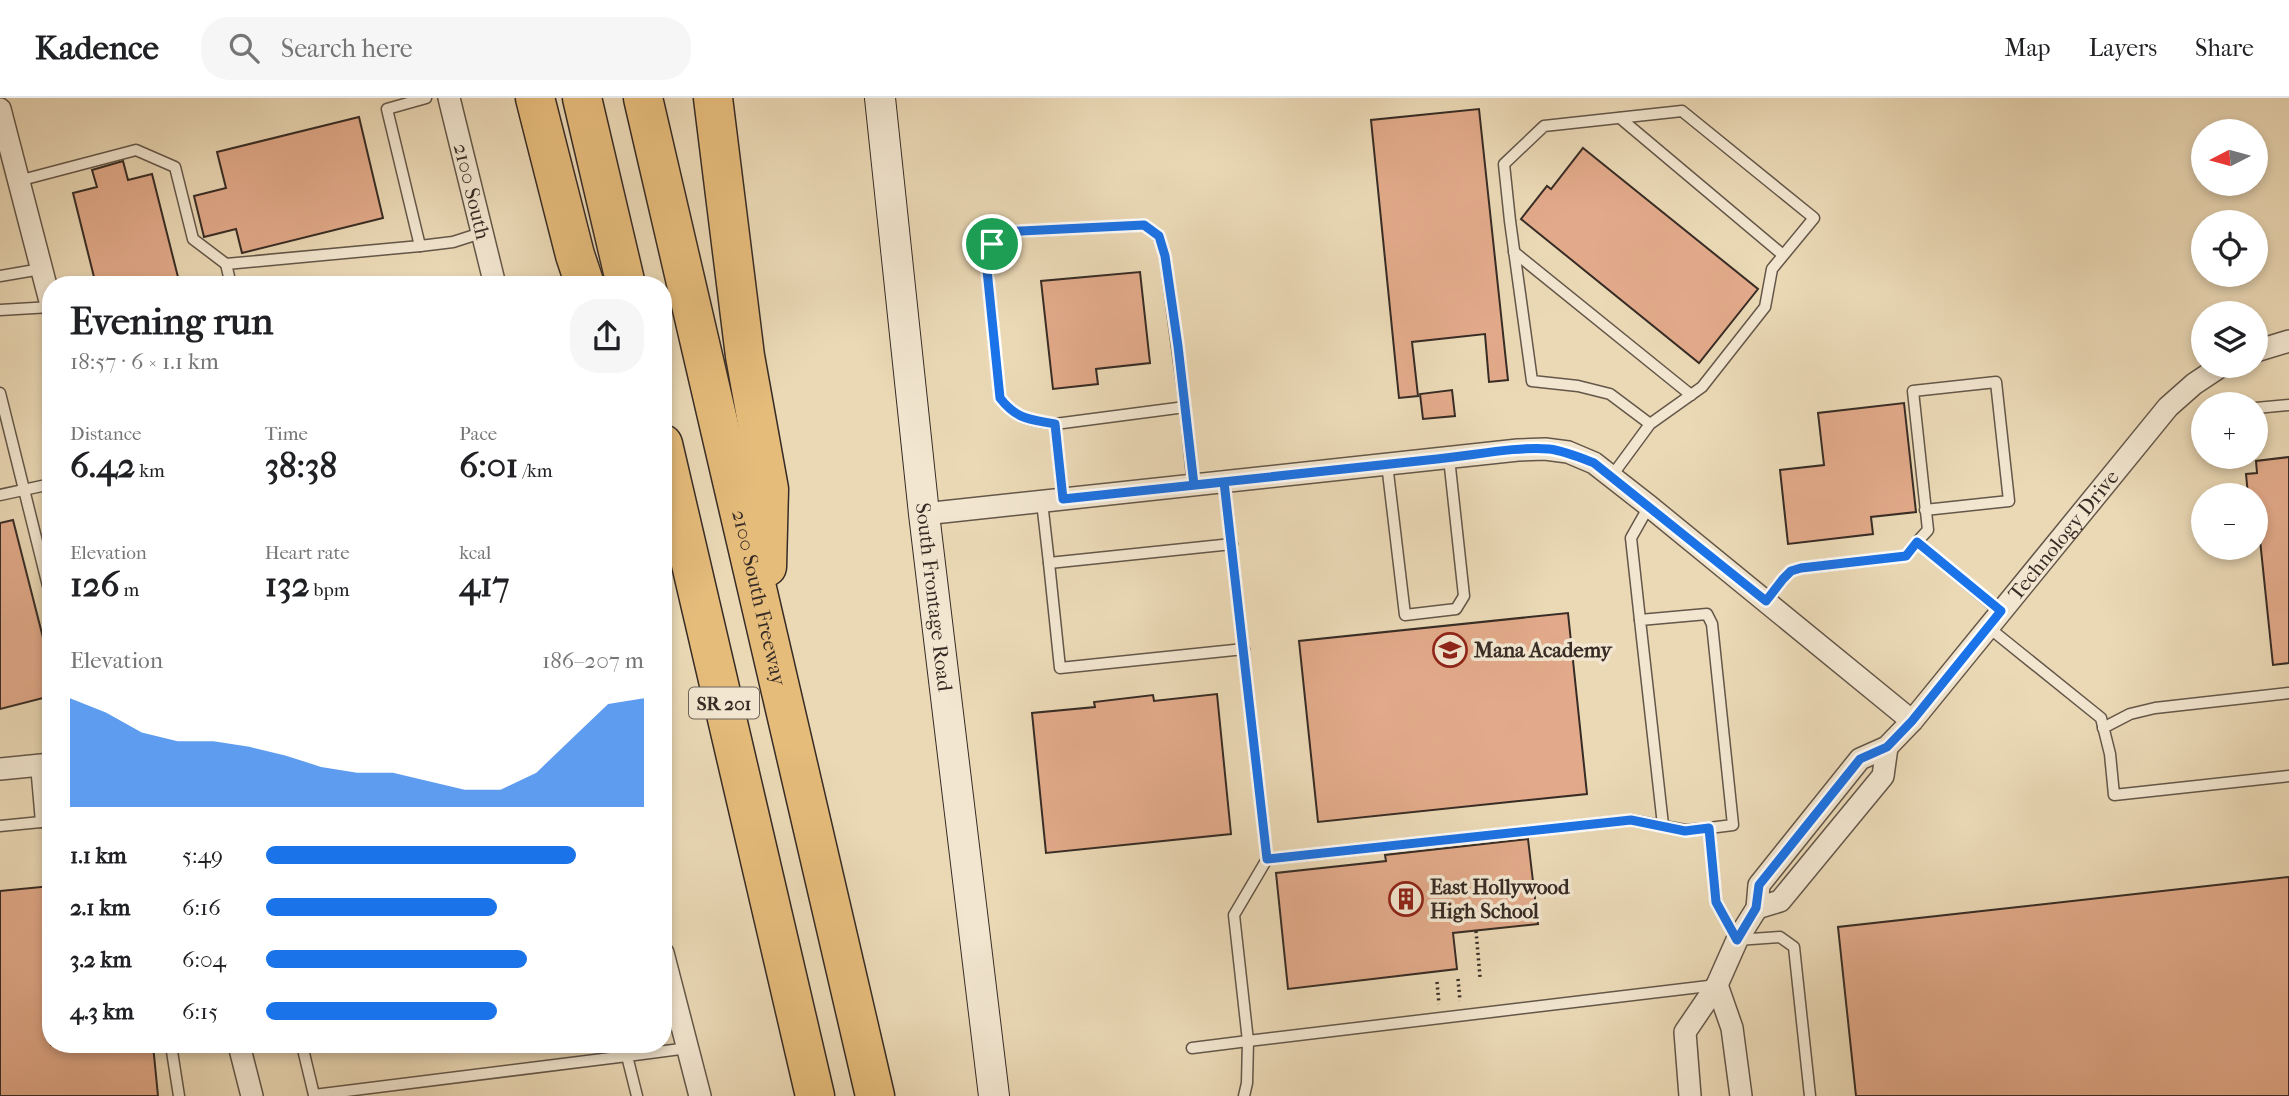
<!DOCTYPE html>
<meta charset="utf-8">
<style>
:root{--surface:#fff;--page:#f6f6f6;--text:#202124;--muted:#757577;--line:#e0e0e0;--accent:#1a73e8}
body{margin:0;font-family:"IM FELL French Canon",serif;background:var(--page);color:var(--text);height:100vh;display:flex;flex-direction:column;font-size:26px;white-space:nowrap}
*{box-sizing:border-box;margin:0}
p{font-size:23px;color:var(--muted)}
.icon{flex:none;width:38px;height:38px;fill:none;stroke:currentColor;stroke-width:2;stroke-linecap:round;stroke-linejoin:round}
.map{position:relative;flex:1;overflow:hidden}
.side{position:absolute;left:42px;top:178px;width:630px;height:777px;display:flex;flex-direction:column;background:var(--surface);border-radius:28px;box-shadow:0 4px 10px #0003}
.side>*{flex:none}
.needle{width:46px;rotate:264deg}
.tools{position:absolute;left:2191px;top:21px;display:grid;gap:14px}
.tools a{display:grid;place-items:center;width:77px;height:77px;border-radius:50%;background:var(--surface);box-shadow:0 4px 10px #0003;font-size:35px}
.pin{position:absolute;display:grid;place-items:center;width:60px;height:60px;color:#fff;margin:-30px;border:4px solid #fff;border-radius:50%;box-shadow:0 2px 7px #0007}
.round{display:grid;place-items:center;flex:none;width:74px;height:74px;border-radius:28px;background:var(--page)}
.overview{display:flex;align-items:center;justify-content:space-between;height:119px;padding:0 28px}
h1{font-size:38px;font-weight:700;line-height:52px}
.metrics{display:grid;grid-template-columns:repeat(3,1fr);gap:10px;height:119px;padding:7px 28px}
.metrics div{display:grid;align-content:center}
.metrics b{font-size:35px;font-weight:700}
.metrics small{font-size:19px;font-weight:400}
.metrics p{font-size:19px}
.chart{height:196px;padding:14px 28px}
.chart p{display:flex;justify-content:space-between}
.chart svg{width:100%;height:126px;margin-top:7px;fill:var(--accent);opacity:.7}
ul{padding:0 28px;list-style:none;font-size:23px}
li{display:grid;grid-template-columns:112px 84px 1fr;align-items:center;height:52px}
li i{height:18px;border-radius:9px;background:var(--accent)}
header{display:flex;align-items:center;gap:42px;box-sizing:border-box;height:98px;padding:0 35px;background:var(--surface);border-bottom:2px solid var(--line)}
header strong{font-size:33px}
nav{display:flex;gap:38px;margin-inline-start:auto;font-size:24px}
.search{width:490px;height:63px;background:var(--page);display:flex;align-items:center;gap:18px;box-sizing:border-box;padding:0 24px;border-radius:28px;color:var(--muted);font-size:26px}
.map>svg:first-child{display:block}
.building{fill:#e2aa8a;stroke:#372c25;stroke-width:2}
.lines{fill:none;stroke-linecap:round;stroke-linejoin:round}
.lane-casing{stroke:#645749;stroke-width:13}
.street-casing{stroke:#645749;stroke-width:24}
.secondary-casing{stroke:#372c25;stroke-width:32}
.highway-casing{stroke:#372c25;stroke-width:41}
.path{stroke:#372c25;stroke-width:3.5;stroke-dasharray:2 3.5;stroke-linecap:butt}
.lane{stroke:#f2e6d0;stroke-width:10}
.street{stroke:#f2e6d0;stroke-width:21}
.secondary{stroke:#f2e6d0;stroke-width:30}
.highway{stroke:#e6bc7b;stroke-width:38}
.route-casing{stroke:#fff;stroke-width:14}
.route{stroke:#1a73e8;stroke-width:9}
.labels{text-anchor:middle;stroke-width:7;stroke-linejoin:round;paint-order:stroke}
.shield{fill:#f2e6d0;stroke:#6f6458;stroke-width:2}
.shield-label{font-size:19px;font-weight:bold;fill:#372c25}
.street-label{font-size:21px;fill:#372c25;stroke:#f2e6d0}
.poi-label{font-size:21px;font-weight:bold;fill:#372c25;stroke:#f2e6d0;text-anchor:start}
</style>
<header>
<strong>Kadence</strong>
<div class="search"><svg class="icon" aria-label="search" viewBox="0 0 24 24"><circle cx="10" cy="10" r="6"/><path d="M15 15l6 6"/></svg>Search here</div>
<nav><a>Map</a><a>Layers</a><a>Share</a></nav>
</header>
<div class="map">
<svg width="2289" height="998" viewBox="0 0 2289 998">
<rect width="100%" height="100%" fill="#ebd9b6"/>
<filter id="stains"><feTurbulence type="fractalNoise" baseFrequency=".00286" numOctaves="4"/><feColorMatrix values="0 0 0 0 .2 0 0 0 0 .09 0 0 0 0 .02 0 0 0 .5 -.17"/></filter>
<radialGradient id="worn" r=".72"><stop offset=".6" stop-color="#630" stop-opacity="0"/><stop offset="1" stop-color="#630" stop-opacity=".3"/></radialGradient>
<!-- building -->
<g class="building">
<polygon points="1479,11 1508,282 1489,284 1485,236 1412,244 1418,298 1399,300 1371,22"/>
<polygon points="359,19 383,120 242,155 236,131 204,139 194,98 226,90 217,54"/>
<polygon points="1583,50 1758,191 1699,265 1521,121 1547,88 1551,91"/>
<polygon points="123,63 128,82 152,76 180,187 96,187 73,95 97,89 92,72"/>
<polygon points="1140,174 1150,265 1096,271 1098,286 1053,291 1041,183"/>
<polygon points="1452,292 1455,318 1423,321 1420,296"/>
<polygon points="1904,305 1916,414 1871,419 1873,436 1788,446 1780,372 1824,367 1818,315"/>
<polygon points="2289,359 2289,565 2273,567 2260,442 2256,443 2256,397 2248,397 2246,376 2257,375 2256,363"/>
<polygon points="13,422 51,571 51,598 0,611 0,425"/>
<polygon points="1568,515 1587,696 1318,724 1299,543"/>
<polygon points="1217,596 1231,736 1046,755 1032,615 1095,609 1094,604 1153,597 1154,603"/>
<polygon points="1528,741 1538,826 1453,835 1457,871 1288,891 1276,775 1386,763 1385,757"/>
<polygon points="2289,779 2289,998 1856,998 1838,829"/>
<polygon points="51,788 51,947 153,947 158,998 0,998 0,793"/>
</g>
<g class="lines">
<!-- lane casing -->
<g class="lane-casing">
<g id="lane">
<polyline points="1620,20 1783,157"/>
<polyline points="18,83 136,52 175,69 193,141 226,166"/>
<polyline points="420,148 453,144 481,135"/>
<polyline points="1514,154 1691,297"/>
<polyline points="0,178 41,171"/>
<polyline points="231,187 226,166 420,148 387,11 426,0"/>
<polyline points="0,212 51,209"/>
<polyline points="0,295 51,500"/>
<polyline points="2256,310 2289,307"/>
<path d="M1055 326C1030 322 1017 322 1000 300L987 172 992 146 1002 134 1144 127 1159 138 1165 158 1185 309"/>
<polyline points="1387,366 1405,517 1456,511 1464,498 1449,360"/>
<polyline points="1611,379 1650,326 1702,289 1765,209 1772,171 1814,120 1682,13 1544,28 1504,66 1510,123 1532,283 1578,288 1610,296 1650,326"/>
<polyline points="1224,384 1267,761 1234,817 1248,943 1717,887"/>
<polyline points="0,397 51,386"/>
<polyline points="1063,401 1055,326 1185,309 1193,387"/>
<polyline points="1042,404 1049,465 1232,446"/>
<polyline points="1925,412 2009,403 1996,284 1913,293 1928,432 1917,444 2001,514"/>
<polyline points="1049,465 1060,570 1244,551"/>
<polyline points="1766,504 1783,481 1791,473 1801,470 1906,458 1917,444"/>
<polyline points="1640,522 1631,440 1649,408"/>
<polyline points="1988,529 2101,620 2110,656 2114,697 2289,678"/>
<polyline points="2103,630 2130,616 2155,610 2289,595"/>
<polyline points="36,667 41,724"/>
<polyline points="1663,727 1640,522 1707,516 1712,526 1733,727 1709,730"/>
<polyline points="0,728 51,723"/>
<polyline points="1267,761 1631,722 1685,732 1709,730 1716,804 1737,842 1780,839 1794,849 1810,998"/>
<polyline points="171,947 179,998"/>
<polyline points="302,947 314,997 627,958 624,947"/>
<polyline points="1192,950 1248,943 1247,985 1244,998"/>
<polyline points="637,998 627,958 688,950"/>
</g>
</g>
<!-- street casing -->
<g class="street-casing">
<g id="street">
<path id="s1" d="M449 0 495 187"/>
<polyline points="0,11 51,207"/>
<polyline points="2256,253 2289,243"/>
<polyline points="924,416 1518,352 1545,351 1568,354 1594,365 1649,408 1912,623"/>
<polyline points="0,671 51,666"/>
<polyline points="1757,810 1780,803 1883,678 1887,649"/>
<polyline points="663,855 700,998"/>
<polyline points="1717,887 1732,930 1741,998"/>
<polyline points="239,947 252,998"/>
<path id="s2" d="M1690 998 1685 934 1717 887 1737 842 1757 810 1759 787 1860 661 1887 649 1912 623 2168 309 2194 286 2221 268"/>
</g>
</g>
<!-- secondary casing -->
<g class="secondary-casing">
<g id="secondary">
<path id="s3" d="M880 0 924 416 994 998"/>
</g>
</g>
<!-- highway casing -->
<g class="highway-casing">
<g id="highway">
<polyline points="535,0 575,157 585,187"/>
<polyline points="582,0 626,187"/>
<path id="s4" d="M643 0 875 998"/>
<polyline points="713,0 745,258 769,391 767,469"/>
<polyline points="663,346 815,998"/>
</g>
</g>
<!-- path -->
<g class="path">
<polyline points="1476,833 1480,879"/>
<polyline points="1458,881 1460,903"/>
<polyline points="1437,884 1439,906"/>
</g>
<!-- lane -->
<use href="#lane" class="lane"/>
<!-- street -->
<use href="#street" class="street"/>
<!-- secondary -->
<use href="#secondary" class="secondary"/>
<!-- highway -->
<use href="#highway" class="highway"/>
</g>
<g class="lines">
<!-- route casing -->
<g class="route-casing">
<path id="route" d="M992 146 987 172 1000 300C1017 322 1030 321 1055 326L1063 401 1224 384 1267 761 1631 722 1685 733 1709 730 1716 804 1737 842 1756 810 1759 787 1860 661 1887 649 1912 623 2001 513 1917 444 1906 458 1801 470 1791 473 1783 481 1766 503 1594 365C1579 359 1565 353 1549 351 1516 348 1471 358 1437 361 1356 370 1275 379 1194 387L1178 248 1165 158 1159 138 1144 127 1002 134 992 146"/>
</g>
<!-- route -->
<use href="#route" class="route"/>
</g>
<!-- icons -->
<defs>
<g id="school-ring" transform="scale(1.75)"><circle r="9.5" fill="#f2e6d0" stroke="#8f2418" stroke-width="1.5"/><path d="M0-5L7-2L0 1L-7-2ZM-4 1L0 2.5L4 1V4Q0 6-4 4Z" fill="#8f2418"/></g>
<g id="building-ring" transform="scale(1.75)"><circle r="9.5" fill="#f2e6d0" stroke="#8f2418" stroke-width="1.5"/><path d="M-4-6H4V6H1V3H-1V6H-4ZM-2.5-4.3h1.7v1.8h-1.7ZM.8-4.3h1.7v1.8H.8ZM-2.5-1h1.7V.8h-1.7ZM.8-1h1.7V.8H.8Z" fill="#8f2418"/></g>
</defs>
<g fill-rule="evenodd">
<use href="#school-ring" x="1450" y="552"/>
<use href="#building-ring" x="1406" y="801"/>
</g>
<g class="labels">
<!-- shield labels -->
<rect class="shield" x="689" y="589.5" width="70" height="31" rx="5"/>
<g class="shield-label">
<text x="724" y="612">SR 201</text>
</g>
<!-- street labels -->
<g class="street-label">
<text dy="7" stroke="none"><textPath href="#s1" startOffset="96">2100 South</textPath></text>
<text dy="7" stroke="none"><textPath href="#s2" startOffset="698">Technology Drive</textPath></text>
<text dy="7" stroke="none"><textPath href="#s4" startOffset="513">2100 South Freeway</textPath></text>
<text dy="7" stroke="none"><textPath href="#s3" startOffset="502">South Frontage Road</textPath></text>
</g>
<!-- poi labels -->
<g class="poi-label">
<text x="1474" y="559">Mana Academy</text>
<text x="1430" y="796">East Hollywood<tspan x="1430" dy="24">High School</tspan></text>
</g>
</g>
<rect width="100%" height="100%" filter="url(#stains)"/>
<rect width="100%" height="100%" fill="url(#worn)"/>
</svg>
<div class="tools">
<a><svg class="needle" viewBox="-14 -14 28 28"><path d="M0-13l5 13h-10z" fill="#e53935"/><path d="M0 13l5-13h-10z" fill="#757577"/></svg></a>
<a><svg class="icon" aria-label="locate" viewBox="0 0 24 24"><circle cx="12" cy="12" r="6"/><path d="M12 2v4M12 18v4M2 12h4M18 12h4"/></svg></a>
<a><svg class="icon" aria-label="layers" viewBox="0 0 24 24"><path d="M12 4l9 5-9 5-9-5zM3 14l9 5 9-5"/></svg></a>
<a>+</a>
<a>−</a>
</div>
<div class="pin" style="left:992px;top:146px;background:#1e9e55"><svg class="icon" aria-label="arrive" viewBox="0 0 24 24"><path d="M6 21V4h12l-3 4 3 4H6"/></svg></div>
<section class="side">
<div class="overview"><div><h1>Evening run</h1><p>18:57 · 6 × 1.1 km</p></div><a class="round"><svg class="icon" aria-label="share" viewBox="0 0 24 24"><path d="M12 15V3M7 8l5-5 5 5M5 13v7h14v-7"/></svg></a></div>
<div class="metrics">
<div><p>Distance</p><b>6.42<small> km</small></b></div>
<div><p>Time</p><b>38:38</b></div>
<div><p>Pace</p><b>6:01<small> /km</small></b></div>
</div>
<div class="metrics">
<div><p>Elevation</p><b>126<small> m</small></b></div>
<div><p>Heart rate</p><b>132<small> bpm</small></b></div>
<div><p>kcal</p><b>417</b></div>
</div>
<div class="chart"><p><span>Elevation</span>186–207 m</p>
<svg viewBox="0 0 160 44" preserveAspectRatio="none"><path d="M0 44V6L10 11L20 18L30 21L40 21L50 23L60 26L70 30L80 32L90 32L100 35L110 38L120 38L130 32L140 20L150 8L160 6V44z"/></svg>
</div>
<ul>
<li><b>1.1 km</b>5:49<i style="width:82%"></i></li>
<li><b>2.1 km</b>6:16<i style="width:61%"></i></li>
<li><b>3.2 km</b>6:04<i style="width:69%"></i></li>
<li><b>4.3 km</b>6:15<i style="width:61%"></i></li>
</ul>
</section>
</div>
